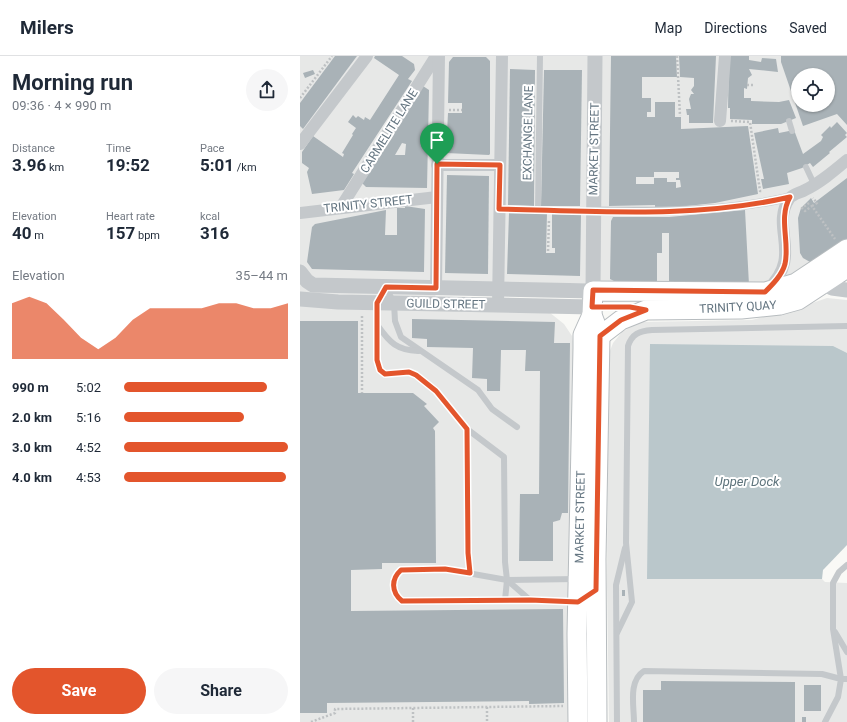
<!DOCTYPE html>
<meta charset="utf-8">
<style>
:root{--surface:#fff;--page:#f6f6f7;--text:#1f2937;--muted:#747a83;--line:#e0e1e3;--accent:#e3552c}
body{margin:0;font-family:Roboto,sans-serif;background:var(--page);color:var(--text);height:100vh;display:flex;flex-direction:column;font-size:15px;white-space:nowrap}
*{box-sizing:border-box;margin:0}
p{font-size:13px;color:var(--muted)}
.icon{flex:none;width:22px;height:22px;fill:none;stroke:currentColor;stroke-width:2;stroke-linecap:round;stroke-linejoin:round}
.map{position:relative;flex:1;overflow:hidden}
.details{display:flex;flex-direction:column;background:var(--surface);width:300px}
.details>*{flex:none}
.buttons{position:absolute;left:491px;top:12px;display:grid;gap:8px}
.buttons a{display:grid;place-items:center;width:44px;height:44px;border-radius:50%;background:var(--surface);box-shadow:0 1px 3px #0004;font-size:20px}
.pin{position:absolute;display:grid;place-items:center;width:34px;height:34px;color:#fff;margin:-41px -17px;border-radius:50% 50% 50% 0;rotate:-45deg;box-shadow:0 0 4px #0007}
.pin .icon{rotate:45deg}
.round{display:grid;place-items:center;flex:none;width:42px;height:42px;border-radius:21px;background:var(--page)}
.summary{display:flex;align-items:center;justify-content:space-between;height:68px;padding:0 12px}
h1{font-size:22px;font-weight:700;line-height:30px}
.figures{display:grid;grid-template-columns:repeat(3,1fr);gap:6px;height:68px;padding:4px 12px}
.figures div{display:grid;align-content:center}
.figures b{font-size:17px;font-weight:700}
.figures small{font-size:11px;font-weight:400}
.figures p{font-size:11px}
.chart{height:112px;padding:8px 12px}
.chart p{display:flex;justify-content:space-between}
.chart svg{width:100%;height:72px;margin-top:4px;fill:var(--accent);opacity:.7}
.cta{display:flex;gap:8px;margin-top:auto;padding:8px 12px}
.cta a{flex:1;height:46px;border-radius:24px;background:var(--accent);color:#fff;font-size:16px;font-weight:700;line-height:46px;text-align:center}
.cta a+a{background:var(--page);color:var(--text)}
ul{padding:0 12px;list-style:none;font-size:13px}
li{display:grid;grid-template-columns:64px 48px 1fr;align-items:center;height:30px}
li i{height:10px;border-radius:5px;background:var(--accent)}
header{display:flex;align-items:center;gap:24px;box-sizing:border-box;height:56px;padding:0 20px;background:var(--surface);border-bottom:1px solid var(--line)}
header strong{font-size:19px}
nav{display:flex;gap:22px;margin-inline-start:auto;font-size:14px}
main{display:flex;flex:1;min-height:0}
.map>svg:first-child{display:block}
.built{fill:#e7e8e7;fill-rule:evenodd}
.water{fill:#bac7cb}
.pier{fill:#f9f9f6}
.building{fill:#a9b2b7;fill-rule:evenodd}
.lines{fill:none;stroke-linecap:round;stroke-linejoin:round}
.primary-casing{stroke:#b7bcbf;stroke-width:21}
.path{stroke:#bec1c3;stroke-width:2.5;stroke-dasharray:2 2;stroke-linecap:butt}
.service{stroke:#c4c8cb;stroke-width:6}
.pedestrian{stroke:#c4c8cb;stroke-width:9}
.minor{stroke:#c4c8cb;stroke-width:12}
.tertiary{stroke:#c4c8cb;stroke-width:15}
.primary{stroke:#fff;stroke-width:19}
.route-casing{stroke:#fff;stroke-width:8}
.route{stroke:#e3552c;stroke-width:5}
.labels{text-anchor:middle;stroke-width:4;stroke-linejoin:round;paint-order:stroke}
.street-label{font-size:12px;fill:#647581;stroke:#fff}
.water-label{font-size:13px;font-style:italic;fill:#5e747c;stroke:#fff}
</style>
<header>
<strong>Milers</strong>
<nav><a>Map</a><a>Directions</a><a>Saved</a></nav>
</header>
<main>
<section class="details">
<div class="summary"><div><h1>Morning run</h1><p>09:36 · 4 × 990 m</p></div><a class="round"><svg class="icon" aria-label="share" viewBox="0 0 24 24"><path d="M12 15V3M7 8l5-5 5 5M5 13v7h14v-7"/></svg></a></div>
<div class="figures">
<div><p>Distance</p><b>3.96<small> km</small></b></div>
<div><p>Time</p><b>19:52</b></div>
<div><p>Pace</p><b>5:01<small> /km</small></b></div>
</div>
<div class="figures">
<div><p>Elevation</p><b>40<small> m</small></b></div>
<div><p>Heart rate</p><b>157<small> bpm</small></b></div>
<div><p>kcal</p><b>316</b></div>
</div>
<div class="chart"><p><span>Elevation</span>35–44 m</p>
<svg viewBox="0 0 160 44" preserveAspectRatio="none"><path d="M0 44V10L10 6L20 10L30 20L40 31L50 38L60 31L70 20L80 13L90 13L100 13L110 13L120 10L130 10L140 13L150 13L160 10V44z"/></svg>
</div>
<ul>
<li><b>990 m</b>5:02<i style="width:87%"></i></li>
<li><b>2.0 km</b>5:16<i style="width:73%"></i></li>
<li><b>3.0 km</b>4:52<i style="width:100%"></i></li>
<li><b>4.0 km</b>4:53<i style="width:99%"></i></li>
</ul>
<div class="cta"><a>Save</a><a>Share</a></div>
</section>
<div class="map">
<svg width="547" height="666" viewBox="0 0 547 666">
<rect width="100%" height="100%" fill="#f9f9f6"/>
<!-- built -->
<g class="built">
<path d="M0 0H547V193L485 222 452 229 136 226 135 253 249 256 264 268 272 280 282 336 278 666H0ZM498 19H528V49H498Z"/>
<polygon points="527,242 547,244 547,666 309,666 307,529 308,300 313,287 322,276 340,266 452,264 501,251"/>
</g>
<!-- water -->
<polygon class="water" points="350,288 533,290 547,297 547,526 522,523 347,523"/>
<!-- pier -->
<polygon class="pier" points="547,489 547,527 525,526 522,523 523,514"/>
<!-- building -->
<g class="building">
<polygon points="35,0 57,0 3,73 0,70 0,47"/>
<polygon points="75,0 102,0 114,8 115,14 108,23 112,25 52,117 54,118 44,134 12,138 7,116 9,112 2,107 2,96 13,80 43,101 44,98 42,97 53,79 52,78 56,72 48,66 53,59 56,62 58,60 64,64 65,61 70,64 99,19 74,2"/>
<path d="M311 0H376L377 21H342V42H351V56H347V61H355V46H375V61H381V73L448 70 458 138 415 147 368 152H355V149L309 150ZM354 116H379V122H376V124H380L381 131 376 132V126H367V122H354V128H336V121H354Z"/>
<polygon points="379,0 416,0 413,67 389,67 389,59 387,59 386,53 391,53 389,43 391,38 394,38 391,34 394,30 394,22 380,21"/>
<polygon points="429,0 449,0 449,4 461,6 462,2 476,3 478,16 449,13 452,19 448,22 447,33 444,32 444,42 451,42 451,45 479,46 489,44 496,62 481,68 452,68 452,64 430,63 430,52 428,52"/>
<path d="M481 0H547V69L537 58 503 70 481 6ZM498 19H528V49H498Z"/>
<polygon points="153,1 186,1 190,5 190,98 189,99 146,97 148,57 162,57 162,47 148,47 149,6"/>
<polygon points="210,13 235,14 234,150 208,149"/>
<polygon points="13,14 15,18 5,22 3,17"/>
<polygon points="244,14 282,14 280,150 241,150"/>
<path d="M123 30 129 34 127 132 66 131 62 127ZM102 87 106 88 105 99H95Z"/>
<polygon points="537,66 547,77 545,79 547,81 529,96 530,97 513,111 510,107 502,112 487,117 489,128 463,133 461,123 464,123 454,77 478,72 479,77 494,74 503,98 521,85 523,81 521,79 530,70 531,72"/>
<polygon points="147,119 189,120 188,218 145,217"/>
<polygon points="547,122 547,184 510,206 503,202 500,197 498,162 501,152 511,142 514,147"/>
<polygon points="105,150 125,153 124,216 12,213 7,206 12,171 15,168 86,154 85,179 97,179 97,152 105,152"/>
<polygon points="445,154 449,229 369,226 369,177 362,177 362,197 357,197 357,225 314,225 310,223 311,165 313,161 369,161"/>
<polygon points="209,157 247,157 246,197 255,197 255,192 252,192 252,157 281,158 280,220 207,218"/>
<polygon points="112,263 255,266 254,287 270,287 268,457 262,457 260,464 253,466 253,505 219,505 220,438 239,438 240,315 225,315 226,294 201,294 200,335 187,335 187,323 172,322 173,292 127,291 127,283 112,282"/>
<polygon points="0,265 58,265 58,337 113,337 127,348 124,350 139,366 133,372 135,375 136,507 82,507 82,513 51,514 51,555 263,553 264,647 229,648 229,645 27,647 27,657 0,657"/>
<rect x="322" y="534" width="3" height="6"/>
<polygon points="361,625 495,626 495,666 343,666 343,634 361,634"/>
<rect x="504" y="629" width="17" height="26"/>
<rect x="502" y="661" width="4" height="5"/>
</g>
<g class="lines">
<!-- primary casing -->
<g class="primary-casing">
<g id="primary">
<polyline points="300,280 321,264 346,254 441,253 480,249 498,244 547,212"/>
<polyline points="278,666 277,578 283,292 283,279 292,259"/>
<polyline points="297,666 296,503 300,280 292,259 293,235 465,236 496,227 547,193"/>
</g>
</g>
<!-- path -->
<g class="path">
<polyline points="377,0 380,60"/>
<polyline points="447,29 454,29"/>
<polyline points="0,42 32,0"/>
<polyline points="149,54 162,54"/>
<polyline points="431,65 450,66 460,135 462,135"/>
<polyline points="509,147 502,152 505,155 512,150 535,183"/>
<polyline points="512,150 517,147 513,142"/>
<polyline points="248,195 249,163"/>
<polyline points="62,260 62,337"/>
<polyline points="187,651 187,666"/>
<polyline points="113,652 113,666"/>
<polyline points="11,666 35,657 35,653 263,650"/>
</g>
<!-- service -->
<g class="service">
<polyline points="489,65 492,75"/>
<polyline points="506,111 514,128"/>
<polyline points="199,153 294,155"/>
<polyline points="238,154 240,0"/>
<polyline points="85,232 77,247 77,304 80,314 85,318 109,316 124,325 136,335 167,373 204,401 205,506 207,524 205,544"/>
<polyline points="86,232 94,247 95,265 101,281 178,334 192,353 217,371"/>
<polyline points="294,251 335,252"/>
<path d="M78 270C90 287 97 294 118 295"/>
<polyline points="167,373 168,497 170,517"/>
<polyline points="547,509 539,516 533,527 533,573 541,623 547,623"/>
<polyline points="207,524 230,544 277,546"/>
<path d="M230 544 102 545C91 535 91 523 101 514L145 513 207 524 277 523"/>
<polyline points="535,576 547,596"/>
<path d="M317 577 332 546 326 487 328 290C332 278 339 275 352 274L547 270"/>
<polyline points="317,666 316,529 325,492"/>
<path d="M334 666C334 650 328 625 344 615L522 618 541 623 538 641 525 666"/>
</g>
<!-- pedestrian -->
<path class="pedestrian" d="M294 155C360 156 426 156 490 141"/>
<!-- minor -->
<g class="minor">
<polyline points="420,65 425,0"/>
<polyline points="0,88 67,0"/>
<polyline points="137,109 200,109"/>
<polyline points="41,151 136,0"/>
<polyline points="0,157 137,141"/>
<polyline points="136,231 139,0"/>
<path d="M467 234C504 200 470 172 489 143 492 138 500 137 505 134 520 127 534 115 547 104"/>
<polyline points="198,249 202,0"/>
</g>
<!-- tertiary -->
<g class="tertiary">
<polyline points="0,216 7,225 13,229 293,235 295,0"/>
<polyline points="525,228 532,232 547,234"/>
<polyline points="0,243 38,246 293,251"/>
</g>
<!-- primary -->
<use href="#primary" class="primary"/>
</g>
<g class="lines">
<!-- route casing -->
<g class="route-casing">
<path id="route" d="M137 108 200 109 199 153C296 155 395 163 490 141 478 162 490 186 485 208 482 219 473 228 465 236L293 234 292 251H330L346 254 321 264 300 280 296 534 278 546 230 544 102 545C91 536 91 523 101 514L145 513 170 517 168 497 167 373 136 335 116 319 109 316 85 318 80 314 77 304V247L86 231 136 232Z"/>
</g>
<!-- route -->
<use href="#route" class="route"/>
</g>
<g class="labels">
<!-- street labels -->
<g class="street-label">
<text transform="translate(89 75) rotate(-58)" y="4">CARMELITE LANE</text>
<text transform="translate(228 77) rotate(-89)" y="4">EXCHANGE LANE</text>
<text transform="translate(294 93) rotate(-89)" y="4">MARKET STREET</text>
<text transform="translate(68 148) rotate(-6)" y="4">TRINITY STREET</text>
<text transform="translate(146 248) rotate(1)" y="4">GUILD STREET</text>
<text transform="translate(438 251) rotate(-3)" y="4">TRINITY QUAY</text>
<text transform="translate(280 461) rotate(-89)" y="4">MARKET STREET</text>
</g>
<!-- water labels -->
<g class="water-label">
<text x="447" y="430">Upper Dock</text>
</g>
</g>
</svg>
<div class="buttons">
<a><svg class="icon" aria-label="locate" viewBox="0 0 24 24"><circle cx="12" cy="12" r="6"/><path d="M12 2v4M12 18v4M2 12h4M18 12h4"/></svg></a>
</div>
<div class="pin" style="left:137px;top:108px;background:#1e9e55"><svg class="icon" aria-label="arrive" viewBox="0 0 24 24"><path d="M6 21V4h12l-3 4 3 4H6"/></svg></div>
</div>
</main>
